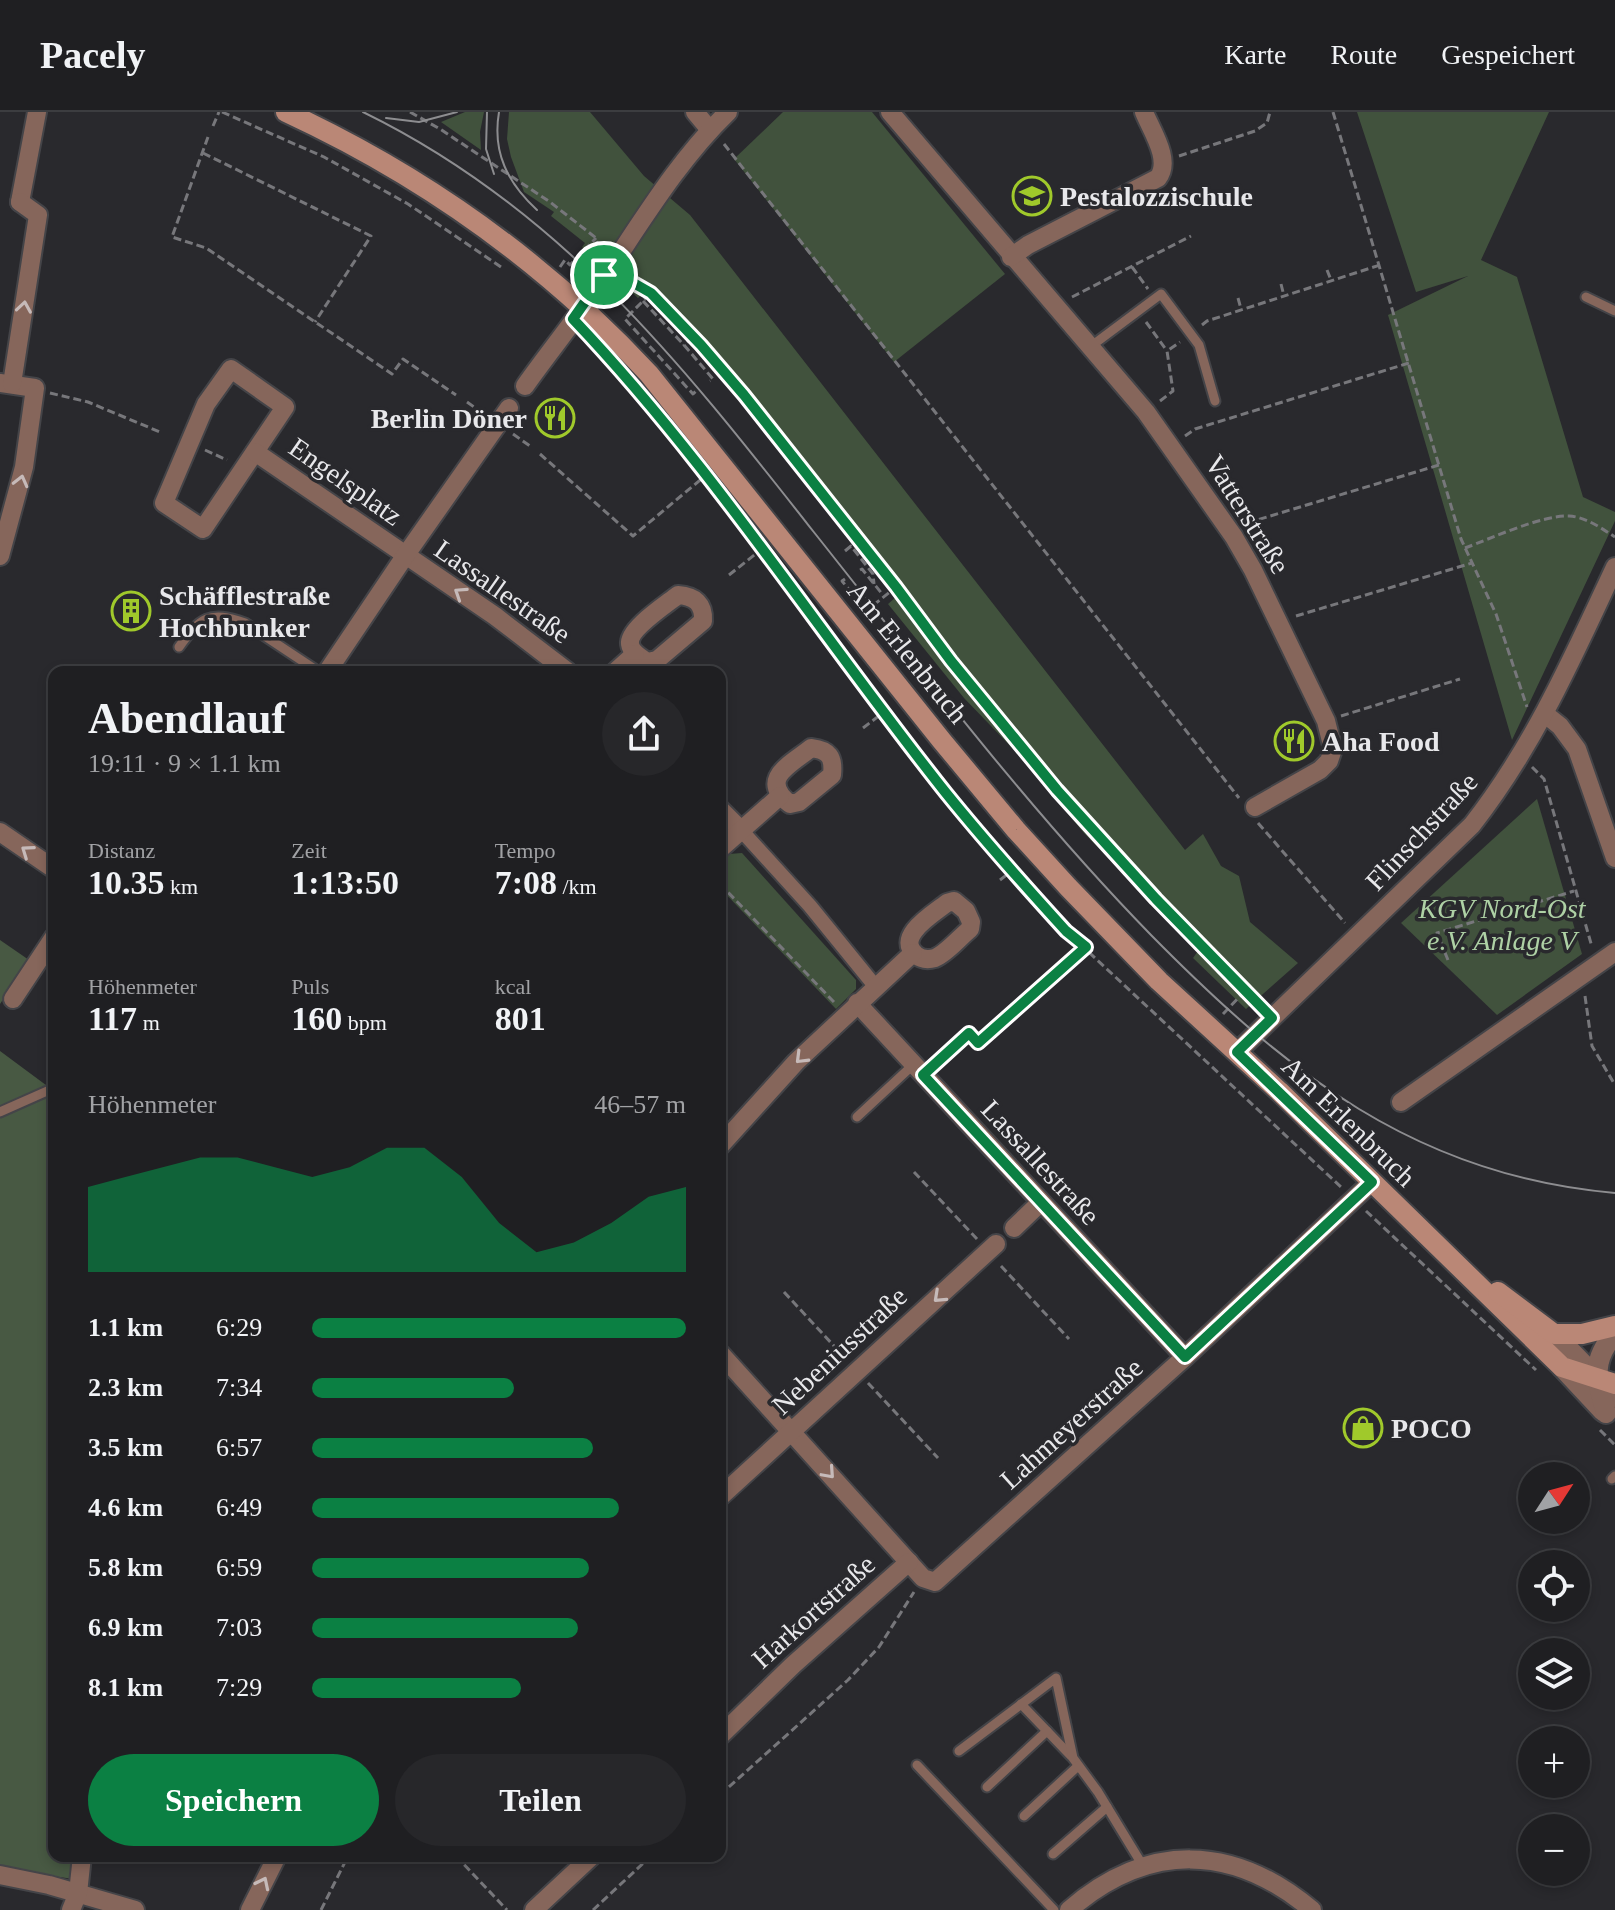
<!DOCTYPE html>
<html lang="de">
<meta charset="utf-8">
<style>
:root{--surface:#1f1f22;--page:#27272a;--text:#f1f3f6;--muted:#a1a2a5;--line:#3c3d40;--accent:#0b8043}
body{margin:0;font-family:"Times New Roman",serif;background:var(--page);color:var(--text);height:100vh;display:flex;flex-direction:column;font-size:30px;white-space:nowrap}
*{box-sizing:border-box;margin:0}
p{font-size:26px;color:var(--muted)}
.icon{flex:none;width:44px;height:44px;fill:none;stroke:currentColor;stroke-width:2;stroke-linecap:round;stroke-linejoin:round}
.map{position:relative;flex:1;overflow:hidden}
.panel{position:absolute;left:48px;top:554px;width:678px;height:1196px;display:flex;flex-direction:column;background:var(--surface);border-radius:16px;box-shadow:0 4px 12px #0003,0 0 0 2px var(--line)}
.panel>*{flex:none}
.needle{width:52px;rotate:54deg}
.buttons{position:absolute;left:1518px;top:1350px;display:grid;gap:16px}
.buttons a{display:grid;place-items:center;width:72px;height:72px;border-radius:50%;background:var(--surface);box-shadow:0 4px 12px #0003,0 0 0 2px var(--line);font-size:40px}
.pin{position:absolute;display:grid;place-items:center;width:68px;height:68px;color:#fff;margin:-34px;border:4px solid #fff;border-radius:50%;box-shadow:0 2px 8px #0007}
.round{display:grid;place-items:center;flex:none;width:84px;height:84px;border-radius:42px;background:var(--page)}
.headline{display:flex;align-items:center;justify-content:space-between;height:136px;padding:0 40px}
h1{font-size:44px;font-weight:700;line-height:60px}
.figures{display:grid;grid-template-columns:repeat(3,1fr);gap:12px;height:136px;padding:8px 40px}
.figures div{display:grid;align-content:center}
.figures b{font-size:34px;font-weight:700}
.figures small{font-size:22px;font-weight:400}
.figures p{font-size:22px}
.chart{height:224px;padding:16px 40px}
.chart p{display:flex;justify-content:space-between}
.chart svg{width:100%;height:144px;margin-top:8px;fill:var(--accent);opacity:.7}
.action{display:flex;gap:16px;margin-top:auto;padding:16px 40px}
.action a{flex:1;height:92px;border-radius:48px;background:var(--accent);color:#fff;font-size:32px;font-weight:700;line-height:92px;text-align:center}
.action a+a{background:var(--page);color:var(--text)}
ul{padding:0 40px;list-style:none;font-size:26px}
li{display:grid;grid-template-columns:128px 96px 1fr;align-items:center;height:60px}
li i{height:20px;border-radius:10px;background:var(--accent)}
header{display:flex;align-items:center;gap:48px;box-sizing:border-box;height:112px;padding:0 40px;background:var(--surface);border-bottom:2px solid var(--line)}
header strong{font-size:38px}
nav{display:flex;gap:44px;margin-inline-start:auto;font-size:28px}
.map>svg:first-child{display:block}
.green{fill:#41523d}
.forest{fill:#485943}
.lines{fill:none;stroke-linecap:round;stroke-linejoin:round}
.service-casing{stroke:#444448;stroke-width:13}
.pedestrian-casing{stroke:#444448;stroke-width:18}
.minor-casing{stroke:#444448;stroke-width:22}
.tertiary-casing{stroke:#444448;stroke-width:24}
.secondary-casing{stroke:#444448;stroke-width:24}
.path{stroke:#77777b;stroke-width:3;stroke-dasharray:8 4;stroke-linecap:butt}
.service{stroke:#86665b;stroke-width:9}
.pedestrian{stroke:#86665b;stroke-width:14}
.minor{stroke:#86665b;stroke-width:18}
.tertiary{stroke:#86665b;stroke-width:20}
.secondary{stroke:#ba8776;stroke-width:20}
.tram{stroke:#8d8d90;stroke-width:2}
.oneway{stroke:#c6bab9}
.route-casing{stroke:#fff;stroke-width:16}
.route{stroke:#0b8043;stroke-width:10}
.labels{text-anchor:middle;stroke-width:7;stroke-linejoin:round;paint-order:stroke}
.poi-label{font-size:28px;font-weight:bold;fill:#e8e8eb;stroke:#29292d;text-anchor:start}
.street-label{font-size:28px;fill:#e8e8eb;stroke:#29292d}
.park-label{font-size:28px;font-style:italic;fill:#aed1a5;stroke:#29292d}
</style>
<header>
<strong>Pacely</strong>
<nav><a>Karte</a><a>Route</a><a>Gespeichert</a></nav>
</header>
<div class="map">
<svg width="1615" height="1798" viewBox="0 0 1615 1798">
<rect width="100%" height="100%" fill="#29292d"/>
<!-- green -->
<g class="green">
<polygon points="465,0 484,0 480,20 481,38 441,10"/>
<path d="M509 0H590L644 64 690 103 1185 738 1203 722 1221 754 1239 764 1250 810 1298 851 1246 897 1193 846 1198 839 1084 721 1017 641 964 586 888 492 903 479C822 375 740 272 650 175L638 186 582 135 585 131 551 104 554 100 524 80 511 45 507 27Z"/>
<polygon points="783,0 872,0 1005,162 894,250 734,47"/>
<polygon points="1357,0 1549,0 1481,148 1517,165 1583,385 1615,400 1615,409 1512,628 1388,203 1468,164 1416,180"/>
<polygon points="1537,687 1582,842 1497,903 1401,811"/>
<polygon points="742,741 856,868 856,877 836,897 720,776 720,752 729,742"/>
</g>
<!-- forest -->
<g class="forest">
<polygon points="0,828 29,848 0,892"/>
<polygon points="0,939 54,979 54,1744 75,1744 73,1767 0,1756"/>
</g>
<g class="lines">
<!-- service casing -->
<g class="service-casing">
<g id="service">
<polyline points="1586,185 1615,199"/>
<polyline points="1090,235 1161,182 1199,233 1215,289"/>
<path d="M179 535C200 506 209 498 245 511L319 560"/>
<polyline points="0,1000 54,976"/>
<polyline points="857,1005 913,953"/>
<polyline points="1612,1367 1615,1364"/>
<polyline points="1021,1592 1071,1644"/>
<polyline points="959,1639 1056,1566 1073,1646 1098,1680 1143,1754"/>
<polyline points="917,1653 1054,1798"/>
<polyline points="987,1675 1047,1619"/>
<polyline points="1024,1704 1078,1654"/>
<polyline points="1053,1742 1107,1695"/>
</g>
</g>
<!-- pedestrian casing -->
<g class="pedestrian-casing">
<polyline id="pedestrian" points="741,718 810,794 875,874"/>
</g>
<!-- minor casing -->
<g class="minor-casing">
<g id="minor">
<polyline points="695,0 710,18"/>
<polyline points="890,0 1146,300 1234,425 1253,458 1326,609 1333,637 1329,649 1320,658 1255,695"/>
<polyline points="20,90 37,0"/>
<path d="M1011 145 1028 133 1158 66C1172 48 1151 18 1144 0"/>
<polygon points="231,257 285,295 203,417 164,391 206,292"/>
<polyline points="0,271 35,276 24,355 0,444"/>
<polyline points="12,272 38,103 20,90"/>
<path d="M525 274C544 247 565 221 584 194 631 129 670 56 728 0"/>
<polyline points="255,340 495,504 568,560"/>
<path d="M678 483C695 484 704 492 703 509L657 548 647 550C640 545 631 540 630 532 628 517 667 492 678 483Z"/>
<polyline points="327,560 405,444 509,296"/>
<polyline points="615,560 635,542"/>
<polyline points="1545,602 1560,614 1577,637 1615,746"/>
<path d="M811 636C829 638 834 645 832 663L799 690 790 692C758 667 790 653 811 636Z"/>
<polyline points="720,697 741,718"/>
<polyline points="0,720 54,757"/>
<polyline points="720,737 780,684"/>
<path d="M954 789 966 799 971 810 970 817C960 825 947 841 935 846 928 848 921 847 916 843 894 825 933 802 947 791Z"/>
<polyline points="13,887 54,825"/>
<polyline points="857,891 1185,1245"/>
<path d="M1237 940 1472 713C1534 634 1573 545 1615 455"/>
<polyline points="1401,990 1615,840"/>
<polyline points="720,1034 796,950 913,841"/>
<polyline points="1014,1116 1040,1091"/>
<polyline points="720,1241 923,1466 935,1470 1185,1245 1372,1070"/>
<polyline points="720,1385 996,1132"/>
<polyline points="720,1624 793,1553 909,1450"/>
<polyline points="0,1763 49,1773 135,1798"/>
<polyline points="71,1798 78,1781 82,1744"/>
<polyline points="250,1798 277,1744"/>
<polyline points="534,1798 592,1744"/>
<path d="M1069 1798C1148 1730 1232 1731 1312 1798"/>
</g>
</g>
<!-- tertiary casing -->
<g class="tertiary-casing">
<g id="tertiary">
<polyline points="1554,1222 1615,1285"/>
<polyline points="1562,1255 1603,1299"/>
<path d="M1606 1301C1597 1267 1590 1250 1615 1221"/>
</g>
</g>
<!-- secondary casing -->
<g class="secondary-casing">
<g id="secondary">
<path d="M286 0C424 64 545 150 649 262L942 629 1016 718 1068 775 1159 869 1279 979 1562 1255 1615 1272"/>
<polyline points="1498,1180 1554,1222 1582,1222 1615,1214"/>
</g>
</g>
<!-- path -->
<g class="path">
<polyline points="222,0 324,45 408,92 504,157"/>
<polyline points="410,0 440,17 550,90 596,126 599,139"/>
<polyline points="1333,0 1461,427 1496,502 1527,595"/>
<polyline points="213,14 219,0"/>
<polyline points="208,25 172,125 206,136 392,262 403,247 456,283"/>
<polyline points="724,32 1239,686"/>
<polyline points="203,41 371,124 315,210"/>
<polyline points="1179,44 1255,19 1267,11 1270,0"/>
<polyline points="560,155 565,148 570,153 596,126"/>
<polyline points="1132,155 1148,177"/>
<polyline points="1327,158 1331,168"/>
<path d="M623 165C684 201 729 265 773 320 833 396 892 473 951 549 1046 672 1153 784 1261 895"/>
<polyline points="1281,172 1284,184"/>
<polyline points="650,182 625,207 693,282 696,279"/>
<polyline points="1072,185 1191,124"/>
<polyline points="1238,186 1241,197"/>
<polyline points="643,189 684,233"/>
<polyline points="1146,210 1167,239"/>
<polyline points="1202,213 1207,209 1380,153"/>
<polyline points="693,225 684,233 713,267 710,269"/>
<polyline points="50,281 88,290 160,320"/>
<polyline points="1160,289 1173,279 1167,239 1180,230"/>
<polyline points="467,290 484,302"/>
<polyline points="513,322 530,334"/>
<polyline points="1185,324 1195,317 1409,251"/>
<polyline points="205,338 227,348"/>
<polyline points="540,342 633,424 705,364"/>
<polyline points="1249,414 1257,408 1439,353"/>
<polyline points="750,421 945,680 1066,819 1341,1075"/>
<path d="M1465 436C1492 426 1542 403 1569 404 1586 405 1601 416 1615 425"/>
<polyline points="845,439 851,434 873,462 874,472"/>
<polyline points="860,458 862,457 883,483"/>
<polyline points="729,463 762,437"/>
<polyline points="845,467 842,469 866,499"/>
<polyline points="1296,504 1472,451"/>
<polyline points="869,509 873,506 866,499 896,475"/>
<polyline points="1341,604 1460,567"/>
<polyline points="863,616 884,600"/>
<polyline points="1532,655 1544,667 1592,835"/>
<polyline points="1258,711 1345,811"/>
<polyline points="1000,768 1013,758"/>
<polyline points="720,772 834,890"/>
<polyline points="1448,848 1437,821 1574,779"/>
<polyline points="1585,884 1592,934 1615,973"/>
<polyline points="1223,902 1245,879"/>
<polyline points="937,950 969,921 978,931 1086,835"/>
<polyline points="914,1060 977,1127"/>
<polyline points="1366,1099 1536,1258"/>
<polyline points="1001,1154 1069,1227"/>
<polyline points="784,1180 847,1248"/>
<polyline points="868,1271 938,1346"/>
<polyline points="1600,1318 1615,1333"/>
<polyline points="720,1683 848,1568 879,1535 914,1480"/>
<polyline points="456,1744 507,1798"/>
<polyline points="321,1798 348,1744"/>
<polyline points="593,1798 651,1744"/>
</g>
<!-- service -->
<use href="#service" class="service"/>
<!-- pedestrian -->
<use href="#pedestrian" class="pedestrian"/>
<!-- minor -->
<use href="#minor" class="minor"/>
<!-- tertiary -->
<use href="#tertiary" class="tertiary"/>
<!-- secondary -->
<use href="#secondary" class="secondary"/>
<!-- tram -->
<g class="tram">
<path d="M363 0C560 96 681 251 813 419 922 556 1028 697 1151 823 1286 960 1416 1064 1615 1081"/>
<polyline points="487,0 486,37 494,62"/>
<path d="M499 0C492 41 508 71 537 98"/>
<polyline points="386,6 419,10 457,0"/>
</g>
</g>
<!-- one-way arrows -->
<defs><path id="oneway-chevron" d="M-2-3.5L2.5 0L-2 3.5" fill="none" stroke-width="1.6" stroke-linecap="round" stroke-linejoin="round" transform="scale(2)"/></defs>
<g class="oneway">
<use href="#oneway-chevron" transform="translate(24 195) rotate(-81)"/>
<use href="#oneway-chevron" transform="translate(21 369) rotate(-76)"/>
<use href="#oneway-chevron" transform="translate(460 481) rotate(-147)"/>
<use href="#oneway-chevron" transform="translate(27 739) rotate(-145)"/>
<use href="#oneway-chevron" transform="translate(801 946) rotate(135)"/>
<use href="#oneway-chevron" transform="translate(939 1185) rotate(137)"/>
<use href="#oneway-chevron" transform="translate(829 1361) rotate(48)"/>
<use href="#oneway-chevron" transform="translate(263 1771) rotate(-64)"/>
</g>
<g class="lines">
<!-- route casing -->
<g class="route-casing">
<path id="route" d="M611 153 623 165 651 181 701 233 744 283 896 475 951 549 1057 678 1156 787 1272 906 1237 940 1372 1070 1185 1245 923 963 969 921 978 931 1086 835 1066 819C1025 774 984 728 946 681 821 524 712 353 573 207Z"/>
</g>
<!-- route -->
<use href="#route" class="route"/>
</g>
<!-- icons -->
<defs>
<g id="school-ring" transform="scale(2)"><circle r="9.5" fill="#29292d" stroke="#a0c92b" stroke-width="1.5"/><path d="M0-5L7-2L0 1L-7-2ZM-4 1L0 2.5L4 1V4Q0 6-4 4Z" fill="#a0c92b"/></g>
<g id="restaurant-ring" transform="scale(2)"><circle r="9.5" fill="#29292d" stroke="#a0c92b" stroke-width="1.5"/><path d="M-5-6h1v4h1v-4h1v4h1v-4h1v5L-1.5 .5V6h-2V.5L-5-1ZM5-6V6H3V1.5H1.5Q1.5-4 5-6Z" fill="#a0c92b"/></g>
<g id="building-ring" transform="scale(2)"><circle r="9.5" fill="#29292d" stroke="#a0c92b" stroke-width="1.5"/><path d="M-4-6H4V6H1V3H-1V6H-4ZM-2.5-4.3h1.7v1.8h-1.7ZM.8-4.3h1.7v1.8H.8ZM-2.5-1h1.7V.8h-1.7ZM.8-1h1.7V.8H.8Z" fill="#a0c92b"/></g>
<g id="shop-ring" transform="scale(2)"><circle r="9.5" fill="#29292d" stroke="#a0c92b" stroke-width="1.5"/><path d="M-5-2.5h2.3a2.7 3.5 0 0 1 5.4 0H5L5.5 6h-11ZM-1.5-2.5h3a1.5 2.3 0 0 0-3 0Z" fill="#a0c92b"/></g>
</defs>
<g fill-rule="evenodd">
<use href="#school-ring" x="1032" y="84"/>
<use href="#restaurant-ring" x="555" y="306"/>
<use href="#building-ring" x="131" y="499"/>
<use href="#restaurant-ring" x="1294" y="629"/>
<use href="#shop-ring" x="1363" y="1316"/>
</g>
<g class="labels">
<!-- poi labels -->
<g class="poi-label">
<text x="1060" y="94">Pestalozzischule</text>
<text x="527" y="316" text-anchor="end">Berlin Döner</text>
<text x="159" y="493">Schäfflestraße<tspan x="159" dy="32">Hochbunker</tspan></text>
<text x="1322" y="639">Aha Food</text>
<text x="1391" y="1326">POCO</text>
</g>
<!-- street labels -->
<g class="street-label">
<text transform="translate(346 369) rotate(35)" y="10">Engelsplatz</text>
<text transform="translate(1248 402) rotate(58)" y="10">Vatterstraße</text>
<text transform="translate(503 479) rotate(35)" y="10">Lassallestraße</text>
<text transform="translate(908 540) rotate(51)" y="10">Am Erlenbruch</text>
<text transform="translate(1421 719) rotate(-47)" y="10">Flinschstraße</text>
<text transform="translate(1349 1009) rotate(44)" y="10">Am Erlenbruch</text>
<text transform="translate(1041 1050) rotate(47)" y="10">Lassallestraße</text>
<text transform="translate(839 1238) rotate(-43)" y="10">Nebeniusstraße</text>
<text transform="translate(1071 1311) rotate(-42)" y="10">Lahmeyerstraße</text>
<text transform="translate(813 1499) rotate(-42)" y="10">Harkortstraße</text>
</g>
<!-- park labels -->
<g class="park-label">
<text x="1502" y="806">KGV Nord-Ost<tspan x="1502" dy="32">e.V. Anlage V</tspan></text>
</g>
</g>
</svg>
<div class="buttons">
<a><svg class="needle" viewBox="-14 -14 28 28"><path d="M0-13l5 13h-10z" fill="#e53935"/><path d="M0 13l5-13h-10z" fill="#a1a2a5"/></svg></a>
<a><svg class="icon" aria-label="locate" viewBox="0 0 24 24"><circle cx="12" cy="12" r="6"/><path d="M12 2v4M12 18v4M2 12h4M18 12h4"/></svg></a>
<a><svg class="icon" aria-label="layers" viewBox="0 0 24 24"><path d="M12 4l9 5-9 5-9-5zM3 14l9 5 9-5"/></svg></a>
<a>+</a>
<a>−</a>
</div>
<div class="pin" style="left:604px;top:163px;background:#1e9e55"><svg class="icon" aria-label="arrive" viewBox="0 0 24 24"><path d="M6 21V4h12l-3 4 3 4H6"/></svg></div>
<section class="panel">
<div class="headline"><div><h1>Abendlauf</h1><p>19:11 · 9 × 1.1 km</p></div><a class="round"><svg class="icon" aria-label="share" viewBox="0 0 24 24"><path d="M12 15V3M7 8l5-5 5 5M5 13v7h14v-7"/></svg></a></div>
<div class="figures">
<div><p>Distanz</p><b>10.35<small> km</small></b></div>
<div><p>Zeit</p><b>1:13:50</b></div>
<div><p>Tempo</p><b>7:08<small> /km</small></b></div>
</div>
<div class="figures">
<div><p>Höhenmeter</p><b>117<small> m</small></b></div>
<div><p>Puls</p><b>160<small> bpm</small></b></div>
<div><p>kcal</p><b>801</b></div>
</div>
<div class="chart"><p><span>Höhenmeter</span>46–57 m</p>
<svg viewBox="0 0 160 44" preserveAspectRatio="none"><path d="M0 44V18L10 15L20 12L30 9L40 9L50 12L60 15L70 12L80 6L90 6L100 15L110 29L120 38L130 35L140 29L150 21L160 18V44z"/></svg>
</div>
<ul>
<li><b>1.1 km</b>6:29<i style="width:100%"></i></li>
<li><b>2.3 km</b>7:34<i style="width:54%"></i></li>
<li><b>3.5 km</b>6:57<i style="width:75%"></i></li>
<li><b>4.6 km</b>6:49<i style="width:82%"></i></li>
<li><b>5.8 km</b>6:59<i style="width:74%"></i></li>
<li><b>6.9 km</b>7:03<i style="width:71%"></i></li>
<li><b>8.1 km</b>7:29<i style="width:56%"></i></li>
</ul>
<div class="action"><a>Speichern</a><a>Teilen</a></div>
</section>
</div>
